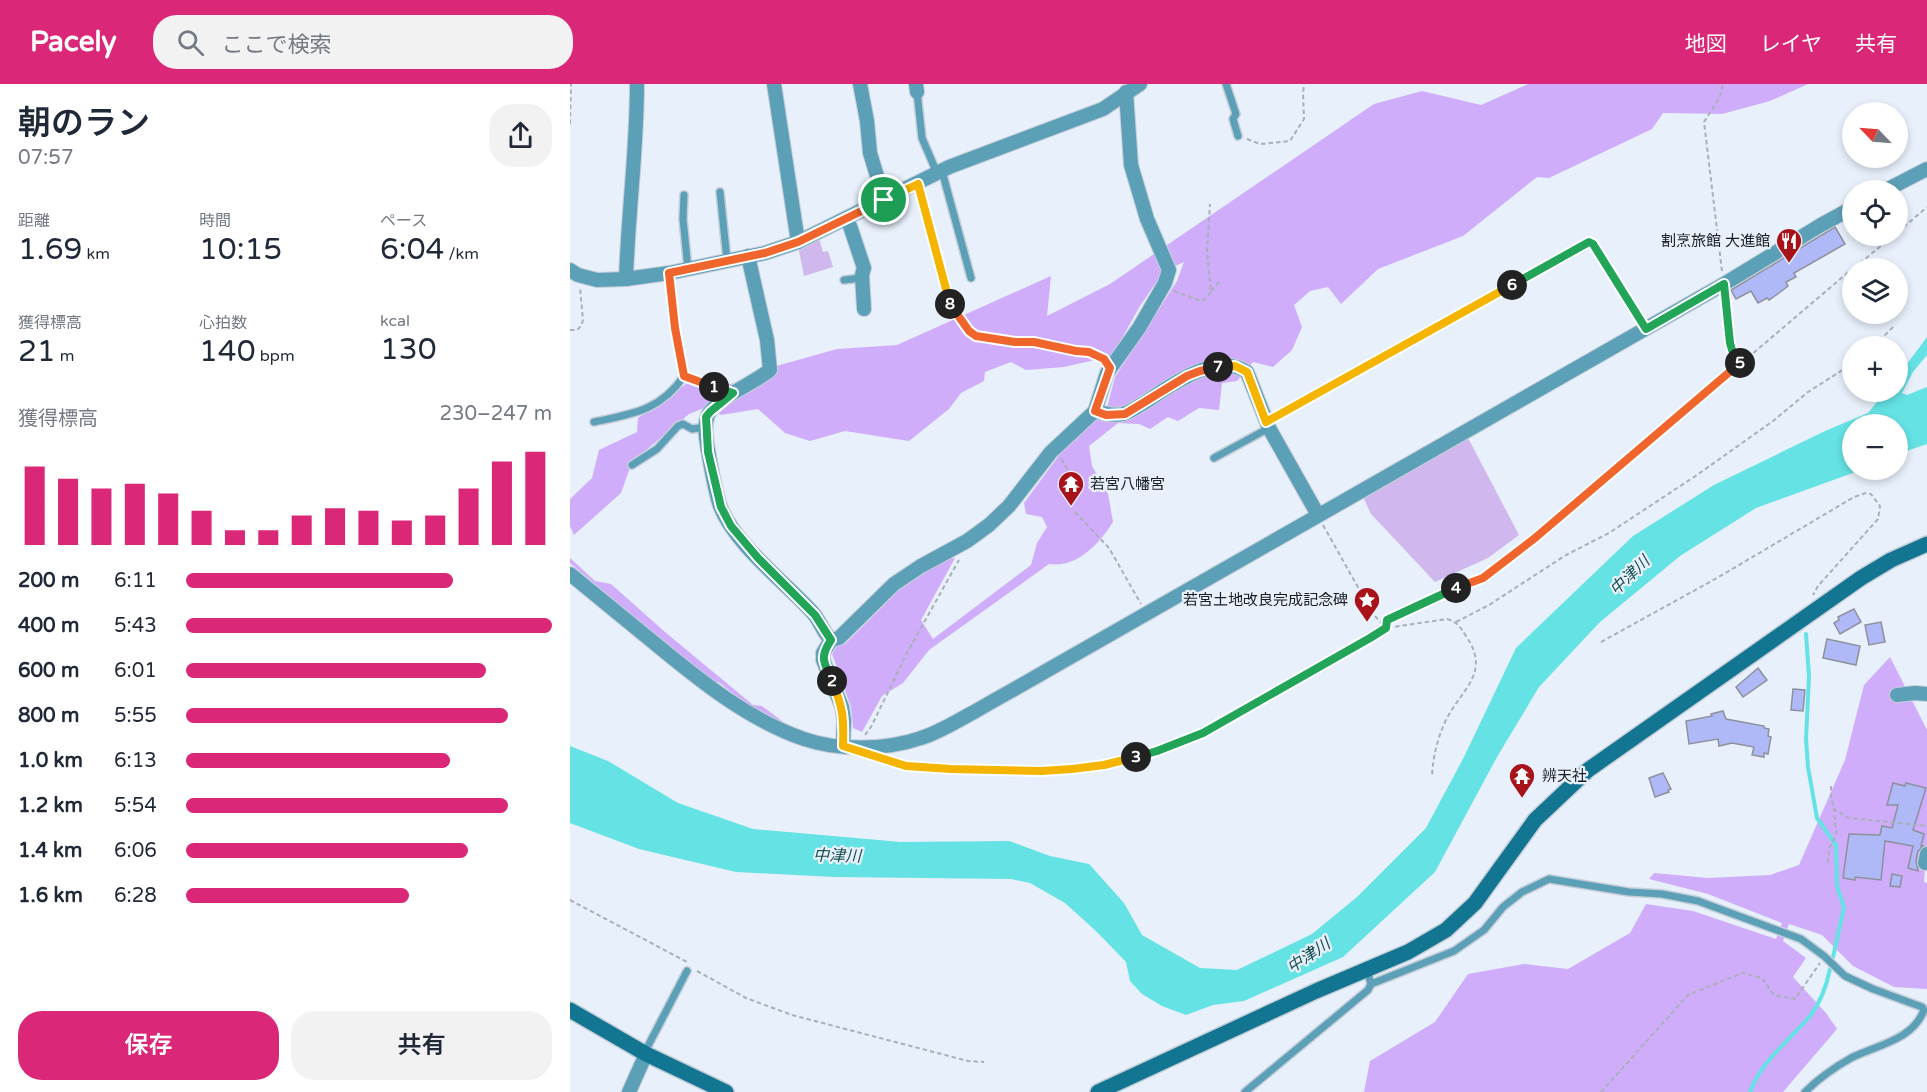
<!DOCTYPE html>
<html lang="ja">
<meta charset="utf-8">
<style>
:root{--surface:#fff;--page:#f2f2f3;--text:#1f2937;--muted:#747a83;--accent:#db2777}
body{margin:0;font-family:"Varela Round","Noto Sans JP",sans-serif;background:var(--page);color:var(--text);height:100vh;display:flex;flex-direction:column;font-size:22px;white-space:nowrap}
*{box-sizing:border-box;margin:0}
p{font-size:20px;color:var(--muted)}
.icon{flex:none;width:33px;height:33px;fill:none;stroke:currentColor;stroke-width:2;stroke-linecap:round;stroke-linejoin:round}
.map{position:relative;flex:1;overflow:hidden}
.details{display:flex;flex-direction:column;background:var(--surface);width:570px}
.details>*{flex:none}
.needle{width:39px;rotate:295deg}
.controls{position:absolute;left:1272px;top:18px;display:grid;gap:12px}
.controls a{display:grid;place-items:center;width:66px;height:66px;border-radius:50%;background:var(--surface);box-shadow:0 3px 9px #0003;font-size:30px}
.pin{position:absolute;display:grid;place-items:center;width:51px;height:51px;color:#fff;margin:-26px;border:3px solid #fff;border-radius:50%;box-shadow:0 2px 6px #0007}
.km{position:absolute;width:30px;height:30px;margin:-15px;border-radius:50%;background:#222;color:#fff;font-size:16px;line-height:30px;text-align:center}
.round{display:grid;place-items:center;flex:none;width:63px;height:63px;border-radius:24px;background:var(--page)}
.headline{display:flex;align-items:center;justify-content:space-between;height:102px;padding:0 18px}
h1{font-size:33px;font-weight:600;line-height:45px}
.stats{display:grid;grid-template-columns:repeat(3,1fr);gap:9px;height:102px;padding:6px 18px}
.stats div{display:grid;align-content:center}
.stats b{font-size:30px;font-weight:600}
.stats small{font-size:16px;font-weight:400}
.stats p{font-size:16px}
.chart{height:168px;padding:12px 18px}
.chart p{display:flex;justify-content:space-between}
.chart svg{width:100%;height:108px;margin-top:6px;stroke:var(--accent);stroke-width:6}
.button{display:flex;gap:12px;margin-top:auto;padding:12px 18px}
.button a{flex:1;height:69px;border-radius:24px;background:var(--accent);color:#fff;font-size:24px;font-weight:600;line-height:69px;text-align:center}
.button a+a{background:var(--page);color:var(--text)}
ul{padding:0 18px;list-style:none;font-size:20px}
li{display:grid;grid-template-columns:96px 72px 1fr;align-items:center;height:45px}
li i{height:15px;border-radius:8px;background:var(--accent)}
header{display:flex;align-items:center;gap:36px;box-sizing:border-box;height:84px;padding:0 30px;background:var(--accent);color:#fff}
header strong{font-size:28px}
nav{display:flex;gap:33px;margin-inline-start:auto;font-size:21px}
.search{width:420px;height:54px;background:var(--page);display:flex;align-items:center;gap:15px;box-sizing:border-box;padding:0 21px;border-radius:24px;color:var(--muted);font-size:22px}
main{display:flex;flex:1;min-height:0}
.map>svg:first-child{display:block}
.green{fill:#d0b8ee}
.forest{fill:#d0adfa}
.water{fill:#65e2e4}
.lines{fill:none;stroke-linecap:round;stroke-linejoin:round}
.stream{stroke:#65e2e4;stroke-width:4}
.building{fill:#afb9f7;stroke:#8e909c;stroke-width:1.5}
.lane-casing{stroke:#c6ced8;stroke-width:10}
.street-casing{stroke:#c6ced8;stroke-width:16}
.secondary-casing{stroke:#c6ced8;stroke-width:18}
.path{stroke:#a9b0b9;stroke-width:2;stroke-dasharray:4.5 3;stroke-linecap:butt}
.lane{stroke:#5ca0b8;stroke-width:7}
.street{stroke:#5ca0b8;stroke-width:14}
.secondary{stroke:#127591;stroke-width:15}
.split-1-casing{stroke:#fff;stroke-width:12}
.split-2-casing{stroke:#fff;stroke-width:12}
.split-3-casing{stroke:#fff;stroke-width:12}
.split-4-casing{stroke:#fff;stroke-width:12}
.split-5-casing{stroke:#fff;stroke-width:12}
.split-6-casing{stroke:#fff;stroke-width:12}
.split-7-casing{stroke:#fff;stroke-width:12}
.split-8-casing{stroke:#fff;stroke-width:12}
.split-9-casing{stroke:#fff;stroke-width:12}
.split-1{stroke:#f0652b;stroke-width:8}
.split-2{stroke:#22a559;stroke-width:8}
.split-3{stroke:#f5b400;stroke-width:8}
.split-4{stroke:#22a559;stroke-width:8}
.split-5{stroke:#f0652b;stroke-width:8}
.split-6{stroke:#22a559;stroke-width:8}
.split-7{stroke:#f5b400;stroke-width:8}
.split-8{stroke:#f0652b;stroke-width:8}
.split-9{stroke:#f5b400;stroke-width:8}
.labels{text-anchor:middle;stroke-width:4.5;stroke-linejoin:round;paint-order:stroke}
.poi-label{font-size:15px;fill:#191c20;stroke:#e7f0fb;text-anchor:end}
.water-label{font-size:16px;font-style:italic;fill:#154d4e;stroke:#e7f0fb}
</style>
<header>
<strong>Pacely</strong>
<div class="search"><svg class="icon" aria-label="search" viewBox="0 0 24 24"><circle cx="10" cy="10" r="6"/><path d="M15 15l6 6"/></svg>ここで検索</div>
<nav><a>地図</a><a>レイヤ</a><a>共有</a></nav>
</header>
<main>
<section class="details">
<div class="headline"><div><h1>朝のラン</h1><p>07:57</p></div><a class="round"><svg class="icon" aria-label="share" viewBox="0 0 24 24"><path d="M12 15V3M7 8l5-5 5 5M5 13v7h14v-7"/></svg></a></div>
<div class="stats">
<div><p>距離</p><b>1.69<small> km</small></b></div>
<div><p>時間</p><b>10:15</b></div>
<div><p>ペース</p><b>6:04<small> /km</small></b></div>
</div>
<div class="stats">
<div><p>獲得標高</p><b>21<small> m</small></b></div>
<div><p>心拍数</p><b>140<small> bpm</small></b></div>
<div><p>kcal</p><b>130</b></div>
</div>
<div class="chart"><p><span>獲得標高</span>230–247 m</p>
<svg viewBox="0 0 160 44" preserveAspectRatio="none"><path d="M5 44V12M15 44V17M25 44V21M35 44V19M45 44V23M55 44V30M65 44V38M75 44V38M85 44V32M95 44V29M105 44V30M115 44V34M125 44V32M135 44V21M145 44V10M155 44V6"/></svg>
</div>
<ul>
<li><b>200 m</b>6:11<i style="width:73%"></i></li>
<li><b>400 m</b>5:43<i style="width:100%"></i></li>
<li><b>600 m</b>6:01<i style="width:82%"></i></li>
<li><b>800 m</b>5:55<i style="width:88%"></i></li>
<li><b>1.0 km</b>6:13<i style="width:72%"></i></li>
<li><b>1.2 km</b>5:54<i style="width:88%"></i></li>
<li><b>1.4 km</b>6:06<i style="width:77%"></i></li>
<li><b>1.6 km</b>6:28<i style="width:61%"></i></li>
</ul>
<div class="button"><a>保存</a><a>共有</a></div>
</section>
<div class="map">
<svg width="1357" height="1008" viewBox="0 0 1357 1008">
<rect width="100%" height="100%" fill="#e7f0fb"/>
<!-- green -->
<g class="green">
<polygon points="249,154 253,168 258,167 263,183 234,192 228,162"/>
<polygon points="898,354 949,451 918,474 865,498 801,430 793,413"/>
</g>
<!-- forest -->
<g class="forest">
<path d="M958 0H1238L1200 17 1152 30 1093 29 1082 45 979 94 967 93 893 152 808 185 771 220 758 203 740 207 724 221 732 243 722 266 703 283 683 278 667 297 652 299 649 326 629 324 608 337 598 333 580 345 569 340 548 339 519 362 522 382 538 410 543 438C529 460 507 484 479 480L359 566 333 599 312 612 292 648 283 644 281 623 262 570 267 562 275 560 329 506 376 475 385 474 351 536 363 555 461 481 467 459 477 443 472 433 456 430 454 419 498 359 537 324 545 293 607 197 614 178 594 187 570 222 542 272 494 283 456 286 441 278 415 288 414 297 391 309 379 325 339 357 275 347 240 357 215 349 188 325 151 331 139 322 119 330 62 378 51 409 4 451 0 442V415L22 394 29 366 67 348 68 334 119 298 161 300 210 281 267 265 327 261 481 192 477 232 540 200 804 20 852 7 911 21Z"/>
<polygon points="0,474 25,497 41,500 95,548 183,621 192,622 216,640 211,641 178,622 150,599 139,596 0,479"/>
<polygon points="1320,573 1357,646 1357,758 1354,798 1357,799 1357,905 1324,903 1283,882 1252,851 1219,840 1213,857 1236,874 1223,893 1256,929 1267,945 1213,1008 794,1008 800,977 865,938 898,890 954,880 998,885 1060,849 1076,820 1123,827 1206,855 1212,839 1138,810 1079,795 1084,789 1138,794 1200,791 1229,781 1275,676 1294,601"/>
</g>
<!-- water -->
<polygon class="water" points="1357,253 1357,271 1343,288 1332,309 1337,311 1357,303 1357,360 1328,370 1328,340 1282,340 1282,386 1291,386 1186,424 1110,472 1030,538 969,603 927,673 865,788 773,873 674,917 643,921 616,931 592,922 572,910 560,897 556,878 527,848 495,819 460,799 441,795 264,793 166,788 69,765 0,739 0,662 38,677 108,719 183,745 331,758 439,757 480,772 519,780 554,819 572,851 630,884 667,886 742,850 787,813 856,744 894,673 946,564 1063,452 1144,401 1255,347 1298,329 1315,308 1328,308 1328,292"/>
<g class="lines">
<!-- stream -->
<g class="stream">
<polyline points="1236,550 1239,592 1236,655 1238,683 1247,734 1266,761 1267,802 1274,824 1263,873"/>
<path d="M1180 1008C1192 976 1219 957 1240 932 1250 919 1257 900 1260 885"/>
</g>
</g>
<!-- building -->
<g class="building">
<polygon points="1265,143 1275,160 1224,189 1226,193 1216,198 1218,202 1209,209 1199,216 1197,214 1188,219 1181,207 1166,215 1161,206"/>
<polygon points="1284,525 1291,538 1270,550 1264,539 1269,536 1268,533"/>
<polygon points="1311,538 1315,558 1299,561 1295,541"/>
<polygon points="1257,555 1290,562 1286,581 1253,574"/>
<polygon points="1188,584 1197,596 1173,613 1166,603"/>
<polygon points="1223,605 1235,606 1233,627 1221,626"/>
<polygon points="1153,627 1156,635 1194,642 1194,644 1199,645 1198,652 1201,653 1198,670 1194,669 1194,673 1182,671 1184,663 1162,659 1149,662 1148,655 1119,660 1116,637 1142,632 1141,630"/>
<polygon points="1093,689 1101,705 1098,706 1099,708 1085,713 1079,694"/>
<polygon points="1323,699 1335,702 1336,699 1356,704 1343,746 1354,750 1351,762 1353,762 1348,767 1346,777 1348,787 1338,784 1343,762 1315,757 1311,796 1285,793 1285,796 1273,794 1279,750 1310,751 1312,742 1322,744 1328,721 1317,721"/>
<polygon points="1322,790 1332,792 1330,803 1320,802"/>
</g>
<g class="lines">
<!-- lane casing -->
<g class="lane-casing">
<g id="lane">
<polyline points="656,0 666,30 663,35 668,52"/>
<polyline points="347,8 352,54 367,89"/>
<polyline points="372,87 401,194"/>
<polyline points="348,100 380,220"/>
<polyline points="150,108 157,176"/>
<polyline points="114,111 113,135 118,185"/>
<polyline points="274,196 292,194"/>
<polyline points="114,292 162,309"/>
<path d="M24 338C62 330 90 327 114 292L105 245 99 189"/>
<polyline points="644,374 699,344"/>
<polyline points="62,381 87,365 108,342 113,340 122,345 136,343"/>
<path d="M801 900 884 867 914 846 933 823 952 808 979 795 1059 808 1092 810 1128 817 1231 855 1254 872 1275 892 1303 905 1352 923 1354 926C1343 956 1307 961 1281 974 1265 983 1248 995 1235 1008"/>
<polyline points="76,970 78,962 117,887"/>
<polyline points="675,1008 798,906 801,900 797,886"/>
</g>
</g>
<!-- street casing -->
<g class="street-casing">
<g id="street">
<polyline points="204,0 228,158"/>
<polyline points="290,0 297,37 300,69 314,115"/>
<polyline points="346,0 347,8"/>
<polyline points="1316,106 1357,85"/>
<polyline points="275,135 280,142 294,184 292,191 294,225"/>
<path d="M178 172 197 256 200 286C186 298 145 315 138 331 133 342 137 361 139 372 142 389 145 406 150 422 165 461 216 499 243 529 250 537 253 548 261 556L253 569V576L272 623 274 636 273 662"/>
<polyline points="0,186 8,191 27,196 56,195 99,189 195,169 228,158 379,83 533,25 570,0"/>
<path d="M56 195C58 130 67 65 67 0"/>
<path d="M525 327C535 330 543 332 553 330 560 328 568 322 574 319 600 302 646 267 677 288L699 344 748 431"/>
<path d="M0 490C29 514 59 538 88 562 133 599 179 636 234 655 269 667 316 666 351 654 370 648 387 637 404 628 428 614 452 601 476 587L1154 200 1251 141 1282 124"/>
<polyline points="261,556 269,554 324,500 351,482 397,457 419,441 439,422 481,368 525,327 537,289 569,244 595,199 599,186 577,135 561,81 556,8"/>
<polyline points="1327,611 1345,609 1357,610"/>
<polyline points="1355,779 1357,770"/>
<polyline points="59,1008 76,970"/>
</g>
</g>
<!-- secondary casing -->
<g class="secondary-casing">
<g id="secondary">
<polyline points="0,926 76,970 156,1008"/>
<polyline points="528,1008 746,907 838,868 876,846 905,819 965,736 1018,686 1291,494 1321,476 1357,460"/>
</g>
</g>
<!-- path -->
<g class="path">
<polyline points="0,40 1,0"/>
<polyline points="677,55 690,60 720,57 734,35 733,10 734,0"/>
<polyline points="1328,148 1357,123"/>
<polyline points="1284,184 1323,152"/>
<polyline points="1152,187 1134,38 1150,13 1153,0"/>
<polyline points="604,207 628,216 634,216 641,208 637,168 640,120"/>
<polyline points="641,207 649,198"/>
<path d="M1156 213C1158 238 1157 258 1170 279"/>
<polyline points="386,228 399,247 406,252 472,259 506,267 519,268 533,275"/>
<polyline points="0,246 7,246 11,242 13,236 10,204"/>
<polyline points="1304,262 1325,241"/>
<polyline points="707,332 1019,158 1023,160 1069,234"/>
<path d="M491 375C499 386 501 395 502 408"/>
<polyline points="505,428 539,464 571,520"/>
<polyline points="753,441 803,530 816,544"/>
<polyline points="886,538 919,521 996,471 1039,449 1127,391 1203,337 1238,308 1282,280"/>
<polyline points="816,544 817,536 877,507 913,494 965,455 1282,185"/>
<polyline points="1031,558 1147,494 1284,413 1296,409 1301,410 1310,422 1308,435 1248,502 1243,511"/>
<polyline points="295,651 301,643 338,567 389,476"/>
<path d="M312 676 336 682 381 685 471 687 534 681 587 667 633 649 816 544 877 535C888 538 890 543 896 552 922 590 890 606 875 638 867 656 863 673 862 692"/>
<polyline points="1261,702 1261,712 1264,725 1279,734 1357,742"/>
<polyline points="1258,779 1259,765 1266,751 1264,725"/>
<polyline points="0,816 117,878"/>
<polyline points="127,887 176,914 222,931 398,977 414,978"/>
<polyline points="1031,1008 1118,911 1172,889 1192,894 1204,911 1225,915 1250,879"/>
</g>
<!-- lane -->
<use href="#lane" class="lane"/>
<!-- street -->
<use href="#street" class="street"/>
<!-- secondary -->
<use href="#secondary" class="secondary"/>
</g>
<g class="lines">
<!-- split-1 casing -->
<g class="split-1-casing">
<polyline id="split-1" points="144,303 114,292 105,244 99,189 195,169 228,158 314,116"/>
</g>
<!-- split-2 casing -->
<g class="split-2-casing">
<path id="split-2" d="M144 303 163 309 140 328 136 333 138 368 151 423 161 442 188 474 245 531 261 556C249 574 254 578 262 597"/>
</g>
<!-- split-3 casing -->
<g class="split-3-casing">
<path id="split-3" d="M262 597C273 624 274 633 273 662L336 682 381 685 471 687 502 685 534 681 566 673"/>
</g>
<!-- split-4 casing -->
<g class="split-4-casing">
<polyline id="split-4" points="566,673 587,667 633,649 800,554 816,544 817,536 886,504"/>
</g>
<!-- split-5 casing -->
<g class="split-5-casing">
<polyline id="split-5" points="886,504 913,494 965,454 1170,279"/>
</g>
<!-- split-6 casing -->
<g class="split-6-casing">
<polyline id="split-6" points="942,201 1019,158 1023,160 1076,245 1154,200 1160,259 1162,266 1170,279"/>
</g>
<!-- split-7 casing -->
<g class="split-7-casing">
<polyline id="split-7" points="648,283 665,282 677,288 696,338 942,201"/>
</g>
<!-- split-8 casing -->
<g class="split-8-casing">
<polyline id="split-8" points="380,220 399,247 406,252 445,258 464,258 506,267 519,268 534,275 540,284 525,327 536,331 555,330 617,292 630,287 648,283"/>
</g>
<!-- split-9 casing -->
<g class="split-9-casing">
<polyline id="split-9" points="314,116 348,100 380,220"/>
</g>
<!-- split-1 -->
<use href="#split-1" class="split-1"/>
<!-- split-2 -->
<use href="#split-2" class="split-2"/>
<!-- split-3 -->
<use href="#split-3" class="split-3"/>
<!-- split-4 -->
<use href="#split-4" class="split-4"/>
<!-- split-5 -->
<use href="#split-5" class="split-5"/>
<!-- split-6 -->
<use href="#split-6" class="split-6"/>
<!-- split-7 -->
<use href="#split-7" class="split-7"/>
<!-- split-8 -->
<use href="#split-8" class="split-8"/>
<!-- split-9 -->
<use href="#split-9" class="split-9"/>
</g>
<!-- icons -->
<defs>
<g id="restaurant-pin" transform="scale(1.35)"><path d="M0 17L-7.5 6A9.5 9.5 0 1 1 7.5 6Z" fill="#a8131a" stroke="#e7f0fb"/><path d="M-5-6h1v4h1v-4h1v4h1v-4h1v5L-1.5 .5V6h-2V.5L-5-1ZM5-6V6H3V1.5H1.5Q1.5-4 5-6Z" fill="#fff"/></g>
<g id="temple-pin" transform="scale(1.35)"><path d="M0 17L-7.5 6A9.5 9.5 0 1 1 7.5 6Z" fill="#a8131a" stroke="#e7f0fb"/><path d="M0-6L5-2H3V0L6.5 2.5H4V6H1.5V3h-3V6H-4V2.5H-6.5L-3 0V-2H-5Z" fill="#fff"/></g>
<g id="sight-pin" transform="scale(1.35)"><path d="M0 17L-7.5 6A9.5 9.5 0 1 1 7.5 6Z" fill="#a8131a" stroke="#e7f0fb"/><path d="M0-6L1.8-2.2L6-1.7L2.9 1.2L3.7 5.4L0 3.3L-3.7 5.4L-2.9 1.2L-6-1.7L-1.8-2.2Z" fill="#fff"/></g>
</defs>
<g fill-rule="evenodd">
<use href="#restaurant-pin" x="1219" y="157"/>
<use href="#temple-pin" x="501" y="400"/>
<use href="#sight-pin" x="797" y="516"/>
<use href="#temple-pin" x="952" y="692"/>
</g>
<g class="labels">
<!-- poi labels -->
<g class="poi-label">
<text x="1200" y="162">割烹旅館 大進館</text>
<text x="520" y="405" text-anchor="start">若宮八幡宮</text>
<text x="778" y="521">若宮土地改良完成記念碑</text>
<text x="972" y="697" text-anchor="start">辨天社</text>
</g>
<!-- water labels -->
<g class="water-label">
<text transform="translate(1059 491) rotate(-44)" y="6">中津川</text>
<text transform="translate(267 771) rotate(1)" y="6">中津川</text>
<text transform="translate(738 871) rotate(-34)" y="6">中津川</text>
</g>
</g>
</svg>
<div class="controls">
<a><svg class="needle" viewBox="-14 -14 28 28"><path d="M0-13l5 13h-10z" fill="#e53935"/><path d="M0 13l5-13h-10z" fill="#747a83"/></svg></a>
<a><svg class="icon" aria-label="locate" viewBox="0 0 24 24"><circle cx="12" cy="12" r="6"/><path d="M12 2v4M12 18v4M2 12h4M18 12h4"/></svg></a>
<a><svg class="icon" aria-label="layers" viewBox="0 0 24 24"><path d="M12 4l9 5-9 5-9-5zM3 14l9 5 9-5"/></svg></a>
<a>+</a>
<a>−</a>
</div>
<div class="pin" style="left:314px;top:116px;background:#1e9e55"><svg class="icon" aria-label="arrive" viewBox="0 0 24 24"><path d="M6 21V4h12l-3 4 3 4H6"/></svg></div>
<b class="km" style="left:144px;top:303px">1</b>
<b class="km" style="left:262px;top:597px">2</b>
<b class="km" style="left:566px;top:673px">3</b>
<b class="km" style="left:886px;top:504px">4</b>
<b class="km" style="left:1170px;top:279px">5</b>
<b class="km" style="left:942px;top:201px">6</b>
<b class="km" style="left:648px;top:283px">7</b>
<b class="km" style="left:380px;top:220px">8</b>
</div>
</main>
